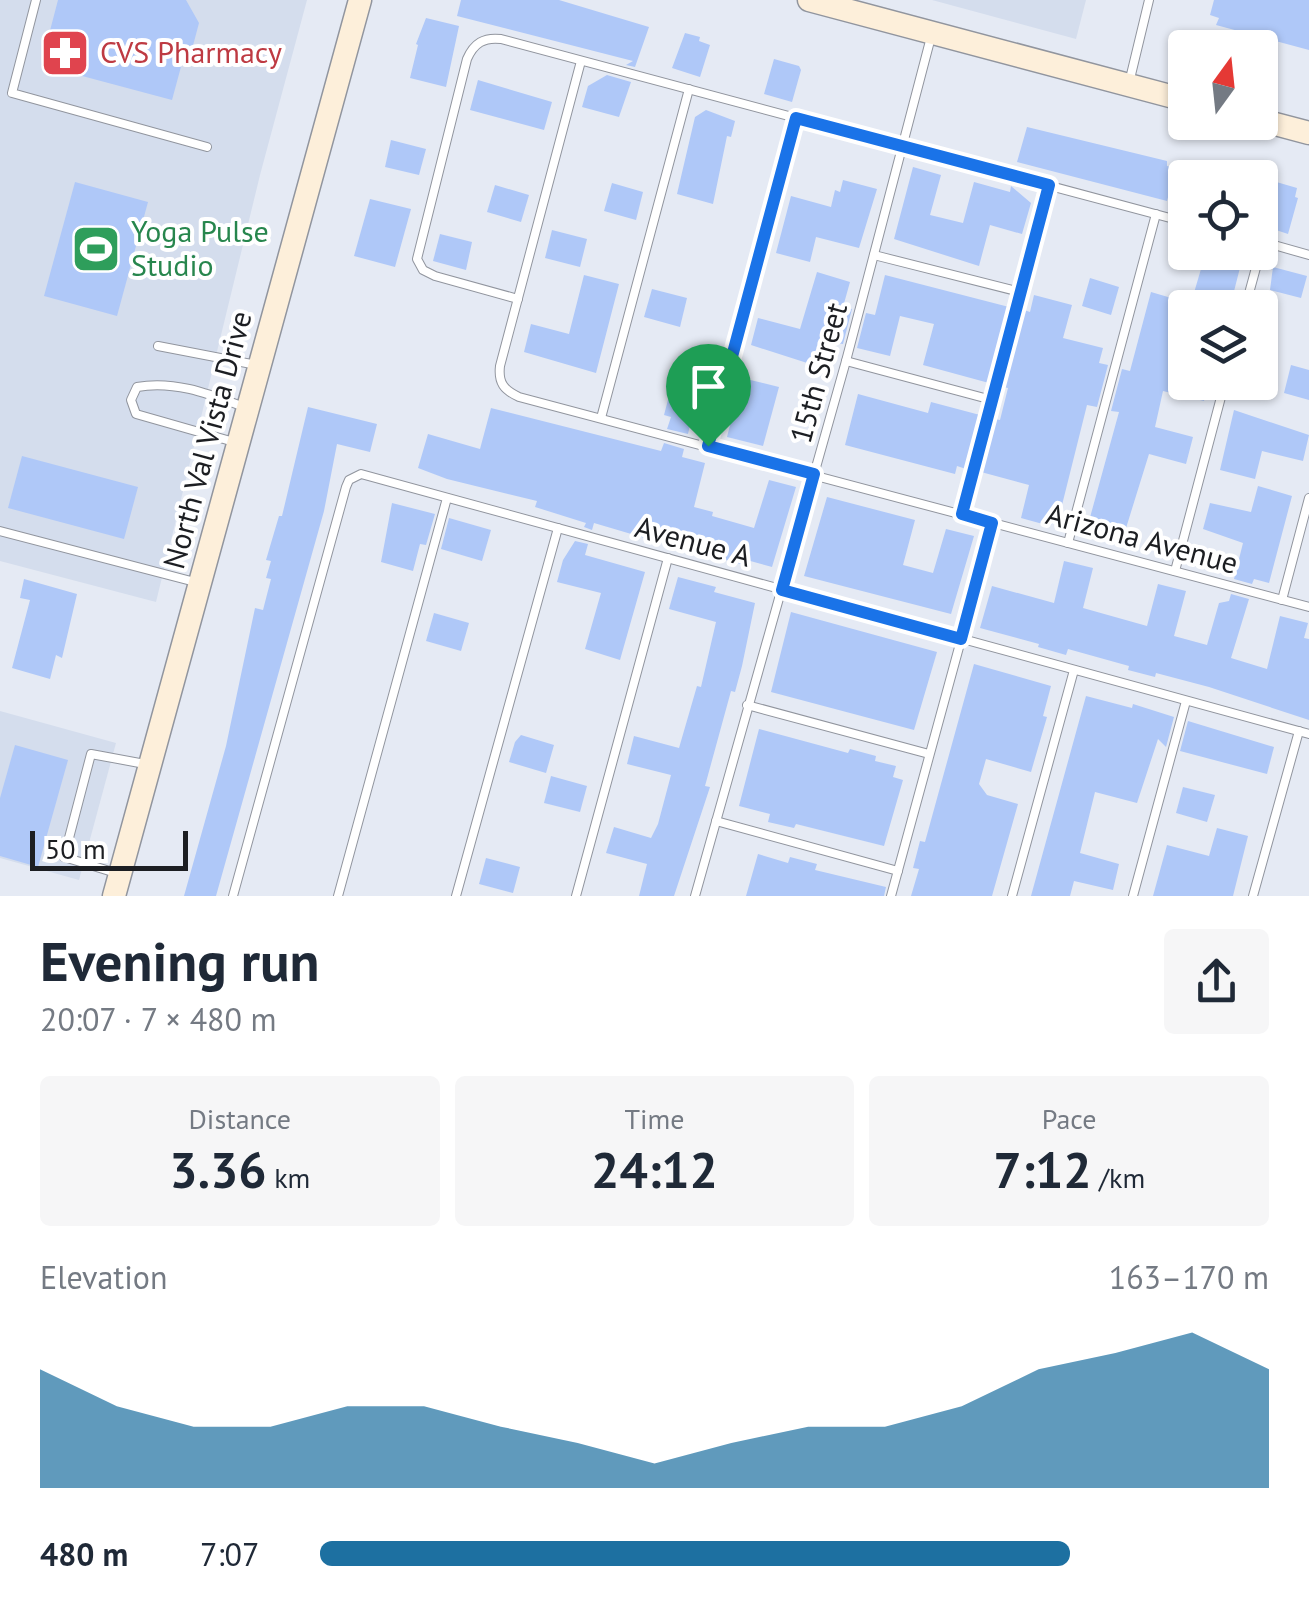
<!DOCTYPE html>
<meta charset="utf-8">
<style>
:root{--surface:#fff;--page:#f6f6f7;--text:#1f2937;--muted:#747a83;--accent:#1d70a1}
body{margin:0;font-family:"PT Sans",sans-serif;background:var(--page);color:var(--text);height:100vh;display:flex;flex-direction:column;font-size:38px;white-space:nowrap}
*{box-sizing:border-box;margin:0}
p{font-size:32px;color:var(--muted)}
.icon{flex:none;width:55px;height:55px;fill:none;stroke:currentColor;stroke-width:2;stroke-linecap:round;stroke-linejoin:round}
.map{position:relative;height:896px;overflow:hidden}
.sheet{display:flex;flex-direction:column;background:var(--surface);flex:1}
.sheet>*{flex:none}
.needle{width:65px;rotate:15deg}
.controls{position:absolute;left:1168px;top:30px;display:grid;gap:20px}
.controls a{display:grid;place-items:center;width:110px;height:110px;border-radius:10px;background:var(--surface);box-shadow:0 2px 8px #0004;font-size:50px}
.scale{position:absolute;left:30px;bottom:25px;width:158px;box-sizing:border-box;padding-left:10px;border:5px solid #1c1e22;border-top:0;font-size:28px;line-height:35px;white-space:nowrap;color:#1c1e22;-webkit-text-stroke:8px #fff;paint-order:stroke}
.pin{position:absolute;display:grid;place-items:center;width:85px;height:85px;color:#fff;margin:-102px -42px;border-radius:50% 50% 50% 0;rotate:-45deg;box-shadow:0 0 10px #0007}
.pin .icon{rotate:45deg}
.round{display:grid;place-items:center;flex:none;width:105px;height:105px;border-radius:10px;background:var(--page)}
.head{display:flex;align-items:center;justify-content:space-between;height:170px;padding:0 40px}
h1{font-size:55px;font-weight:700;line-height:75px}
.figures{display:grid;grid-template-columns:repeat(3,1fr);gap:15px;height:170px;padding:10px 40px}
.figures div{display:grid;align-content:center;border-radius:10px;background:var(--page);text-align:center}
.figures b{font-size:50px;font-weight:700}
.figures small{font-size:28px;font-weight:400}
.figures p{font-size:28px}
.chart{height:280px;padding:20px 40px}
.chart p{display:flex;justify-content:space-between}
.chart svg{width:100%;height:180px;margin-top:10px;fill:var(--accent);opacity:.7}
ul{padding:0 40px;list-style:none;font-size:32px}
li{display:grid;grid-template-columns:160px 120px 1fr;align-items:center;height:75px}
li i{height:25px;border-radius:12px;background:var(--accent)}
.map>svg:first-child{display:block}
.built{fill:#d4dded}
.building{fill:#afc8f8}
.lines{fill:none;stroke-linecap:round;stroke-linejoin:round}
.service-casing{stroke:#91959e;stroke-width:10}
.secondary-casing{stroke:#91959e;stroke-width:25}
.service{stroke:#fff;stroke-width:8}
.secondary{stroke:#fdefda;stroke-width:22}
.route-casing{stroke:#fff;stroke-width:20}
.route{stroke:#1a73e8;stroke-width:12}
.labels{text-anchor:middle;stroke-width:8;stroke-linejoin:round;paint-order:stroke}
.health-label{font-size:30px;fill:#be3a42;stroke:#fff;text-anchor:start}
.leisure-label{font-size:30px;fill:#27864d;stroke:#fff;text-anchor:start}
.street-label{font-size:30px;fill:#1c1e22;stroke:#fff}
</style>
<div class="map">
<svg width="1309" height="896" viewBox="0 0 1309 896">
<rect width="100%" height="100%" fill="#e5eaf4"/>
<!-- built -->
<g class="built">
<polygon points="0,0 307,0 260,175 156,602 0,561"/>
<polygon points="932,0 1086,0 1076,39"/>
<polygon points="0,711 116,743 79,880 0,858"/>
</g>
<!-- building -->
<g class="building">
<polygon points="58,0 186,0 199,23 191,53 185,52 172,100 41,65"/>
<polygon points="461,0 559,0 649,27 635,67 626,65 633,61 457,16"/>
<polygon points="1214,0 1309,0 1309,50 1216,25 1219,18 1210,15"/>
<polygon points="426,18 459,26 446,87 410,78 418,45 416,44"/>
<polygon points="685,33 700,37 699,41 710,45 700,77 672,68"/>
<polygon points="774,59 799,66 801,70 792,102 764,94"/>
<polygon points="607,75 631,82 619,117 582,107 588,86"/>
<polygon points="478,80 552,102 544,130 470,110"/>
<polygon points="706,110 735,121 731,137 727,136 713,204 677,194 695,117"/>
<polygon points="1027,127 1167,161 1167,166 1176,168 1167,201 1017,162"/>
<polygon points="391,140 426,149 419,175 385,167"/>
<polygon points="913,167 941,175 930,215 963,223 974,182 1010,192 1011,186 1031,203 1022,234 990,225 979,266 894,239"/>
<polygon points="843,180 877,189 859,248 816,237 810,262 776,253 791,196 831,207 835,190 840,192"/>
<polygon points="1273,181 1297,188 1295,197 1298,198 1288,234 1261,225"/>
<polygon points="75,182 148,202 117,316 44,296"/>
<polygon points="612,183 643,192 636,220 604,211"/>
<polygon points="495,185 529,195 521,222 487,212"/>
<polygon points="370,199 411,209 395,267 354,256"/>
<polygon points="552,230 587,239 580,267 545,258"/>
<polygon points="440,234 472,242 466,270 433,261"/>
<polygon points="1206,252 1244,252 1231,303 1219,300 1217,308 1191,303"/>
<polygon points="1273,267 1307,276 1301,298 1270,290"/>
<polygon points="817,272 850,282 843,307 852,309 843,344 836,343 829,370 751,345 758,318 800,329"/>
<polygon points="584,275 619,284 596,373 524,352 531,324 569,334"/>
<polygon points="885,275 1009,307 989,383 923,365 934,324 900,316 890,356 857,348 866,313 875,315"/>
<polygon points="1090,278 1119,287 1111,315 1082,306"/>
<polygon points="652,289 687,298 680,327 644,317"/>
<polygon points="1151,292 1185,302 1185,382 1209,382 1204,401 1163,391 1155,427 1193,437 1186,464 1149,454 1122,541 1086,532 1119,412 1111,411 1122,369 1130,371"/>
<polygon points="1034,295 1072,305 1063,338 1103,348 1099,363 1108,365 1097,407 1087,405 1059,517 1050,526 1021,518 1029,485 981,472 995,419 1000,420 1008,388 1003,387 1024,310 1030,312"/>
<polygon points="1291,365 1309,370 1309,400 1284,393"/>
<polygon points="742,378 779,387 763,446 727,437"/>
<polygon points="858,394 928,413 931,402 980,415 966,469 957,466 955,474 845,445"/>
<polygon points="669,396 702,404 698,422 691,421 688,434 667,429 671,417 664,415"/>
<polygon points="308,407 377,424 370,452 337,444 324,511 216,896 184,896 226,746 255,608 263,610 271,579 266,578 271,561 266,560 279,516 282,516"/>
<polygon points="491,408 661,451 664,443 684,449 682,457 705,463 694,507 713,512 712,516 754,528 769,480 796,487 772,567 743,559 741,564 714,557 716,553 684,544 682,549 594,523 592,530 584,527 586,523 535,507 537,501 447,479 418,468 428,434 480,449"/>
<polygon points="1234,410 1309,435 1303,461 1262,451 1255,479 1220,470"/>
<polygon points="22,456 138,487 124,539 8,508"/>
<polygon points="1258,486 1292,496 1269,583 1254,579 1252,584 1234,579 1243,543 1203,529 1210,503 1251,512"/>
<polygon points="827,497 915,520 903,565 933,573 946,529 974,536 951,614 804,576"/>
<polygon points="392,503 435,514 426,545 420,544 413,571 381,562"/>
<polygon points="449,518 491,530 482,561 441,549"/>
<polygon points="575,541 588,544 585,555 645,572 620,660 585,649 601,593 557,582 563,560"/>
<polygon points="1064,561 1093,568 1083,608 1147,626 1158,584 1186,591 1174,636 1207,645 1219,603 1229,601 1231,594 1249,599 1231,658 1267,669 1280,616 1308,623 1304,638 1309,639 1309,720 1209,687 1156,673 1155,677 1128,670 1129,666 1068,649 1066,655 1038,647 1039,644 980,628 992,586 1054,603"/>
<polygon points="678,577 716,587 714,592 755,603 742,666 735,692 731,691 705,786 710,787 674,896 639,896 647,864 606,853 614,827 651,838 658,824 671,775 627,764 634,736 679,748 697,686 701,687 716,622 669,609"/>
<polygon points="24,579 77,594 62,658 56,655 50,679 12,668 30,600 20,598"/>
<polygon points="791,612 937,652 914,730 771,692"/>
<polygon points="434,613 469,623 461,651 426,641"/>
<polygon points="974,664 1051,686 1043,716 1047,717 1031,772 986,759 979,784 987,795 1018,804 992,896 911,896 919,869 913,868 920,841 925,842"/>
<polygon points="1086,696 1132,708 1133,704 1174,717 1166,747 1158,739 1137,803 1095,792 1080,853 1119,864 1113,890 1074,881 1070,896 1031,896"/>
<polygon points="1188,721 1274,747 1267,774 1180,751"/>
<polygon points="759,729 848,753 850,749 876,756 875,761 896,766 893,777 903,780 884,846 796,824 794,828 768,822 770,814 739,806"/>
<polygon points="521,735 554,745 546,773 509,762 515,742"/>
<polygon points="15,745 68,760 38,867 0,856 0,798"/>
<polygon points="551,776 587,786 580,812 544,803"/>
<polygon points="1183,787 1215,795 1207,822 1176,813"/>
<polygon points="1217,828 1248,836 1233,896 1153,896 1167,845 1209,856"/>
<polygon points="758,854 788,863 790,857 817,864 815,870 886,887 884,896 746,896"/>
<polygon points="486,858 520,867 513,893 479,884"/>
</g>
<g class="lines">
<!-- service casing -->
<g class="service-casing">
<g id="service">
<polyline points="36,0 12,93 207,147"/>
<path d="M581 61 500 366C498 383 504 390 519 397L1309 607"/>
<polyline points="1129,83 1149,0"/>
<polyline points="1260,241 1309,255"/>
<polyline points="874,255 1020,292"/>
<path d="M518 299 435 276 423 270 417 259 467 59C474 43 484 37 501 39L1185 222"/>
<polyline points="1245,308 1263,242"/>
<polyline points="158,346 257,365"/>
<polyline points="846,361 992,400"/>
<polyline points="601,418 689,89"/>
<path d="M234 442 136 414 131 400 137 387C174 380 209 394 244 407"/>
<polyline points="708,446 795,118"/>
<polyline points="962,514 1049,185"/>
<polyline points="0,531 195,582"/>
<polyline points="1068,543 1156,214"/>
<polyline points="1175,571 1225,382"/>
<polyline points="1282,600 1309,498"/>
<polyline points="747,705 929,754"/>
<polyline points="716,821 898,871"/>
<polyline points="116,873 64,857 91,754 145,764"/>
<polyline points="233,896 346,487 349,480 361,474 1309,734"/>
<polyline points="338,896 447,498"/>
<polyline points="456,896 558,528"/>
<polyline points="576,896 668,558"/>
<polyline points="695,896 846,361 931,37"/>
<polyline points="891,896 993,523"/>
<polyline points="1012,896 1074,670"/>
<polyline points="1133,896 1186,701"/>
<polyline points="1253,896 1299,731"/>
</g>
</g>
<!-- secondary casing -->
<g class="secondary-casing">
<g id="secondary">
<polyline points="809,0 1185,100"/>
<polyline points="1260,120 1309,133"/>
<polyline points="114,896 360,0"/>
</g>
</g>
<!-- service -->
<use href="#service" class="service"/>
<!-- secondary -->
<use href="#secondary" class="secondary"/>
</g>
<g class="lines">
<!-- route casing -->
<g class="route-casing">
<polygon id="route" points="796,118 1049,185 962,514 992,523 961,639 782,590 814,474 708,446"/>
</g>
<!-- route -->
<use href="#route" class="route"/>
</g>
<!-- icons -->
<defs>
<g id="pharmacy-square" transform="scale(2.5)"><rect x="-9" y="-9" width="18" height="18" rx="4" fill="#e0444e" stroke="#fff"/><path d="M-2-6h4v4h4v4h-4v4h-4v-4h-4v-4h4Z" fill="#fff"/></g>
<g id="stadium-square" transform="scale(2.5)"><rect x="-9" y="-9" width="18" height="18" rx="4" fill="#2e9e5b" stroke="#fff"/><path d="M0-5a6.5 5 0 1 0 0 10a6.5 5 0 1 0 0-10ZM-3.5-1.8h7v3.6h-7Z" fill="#fff"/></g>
</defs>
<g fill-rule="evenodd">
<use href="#pharmacy-square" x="65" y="53"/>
<use href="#stadium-square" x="96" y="249"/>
</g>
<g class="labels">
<!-- health labels -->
<g class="health-label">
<text x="100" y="63">CVS Pharmacy</text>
</g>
<!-- leisure labels -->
<g class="leisure-label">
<text x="131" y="242">Yoga Pulse<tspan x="131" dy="34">Studio</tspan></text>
</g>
<!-- street labels -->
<g class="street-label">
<text transform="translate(819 373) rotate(-75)" y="10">15th Street</text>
<text transform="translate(208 440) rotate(-75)" y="10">North Val Vista Drive</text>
<text transform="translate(1142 539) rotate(15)" y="10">Arizona Avenue</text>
<text transform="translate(693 542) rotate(15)" y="10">Avenue A</text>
</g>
</g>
</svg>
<div class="controls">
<a><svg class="needle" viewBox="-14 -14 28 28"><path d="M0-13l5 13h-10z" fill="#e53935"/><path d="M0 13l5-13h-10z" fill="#747a83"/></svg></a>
<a><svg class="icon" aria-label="locate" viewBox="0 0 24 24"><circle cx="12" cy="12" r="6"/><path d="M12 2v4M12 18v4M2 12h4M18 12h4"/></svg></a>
<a><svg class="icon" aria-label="layers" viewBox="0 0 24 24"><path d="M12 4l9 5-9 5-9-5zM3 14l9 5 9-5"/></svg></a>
</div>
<div class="scale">50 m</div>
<div class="pin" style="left:708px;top:446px;background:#1e9e55"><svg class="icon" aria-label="arrive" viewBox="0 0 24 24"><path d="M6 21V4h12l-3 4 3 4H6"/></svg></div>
</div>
<section class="sheet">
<div class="head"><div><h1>Evening run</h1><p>20:07 · 7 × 480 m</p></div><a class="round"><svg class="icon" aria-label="share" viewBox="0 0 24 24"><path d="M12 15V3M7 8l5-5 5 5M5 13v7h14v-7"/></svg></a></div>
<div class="figures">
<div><p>Distance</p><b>3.36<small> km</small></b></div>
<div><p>Time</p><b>24:12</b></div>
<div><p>Pace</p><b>7:12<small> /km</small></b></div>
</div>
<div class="chart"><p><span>Elevation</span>163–170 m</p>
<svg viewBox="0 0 160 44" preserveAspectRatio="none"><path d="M0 44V15L10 24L20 29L30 29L40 24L50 24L60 29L70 33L80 38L90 33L100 29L110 29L120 24L130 15L140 11L150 6L160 15V44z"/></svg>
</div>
<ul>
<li><b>480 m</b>7:07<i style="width:79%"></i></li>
</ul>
</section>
